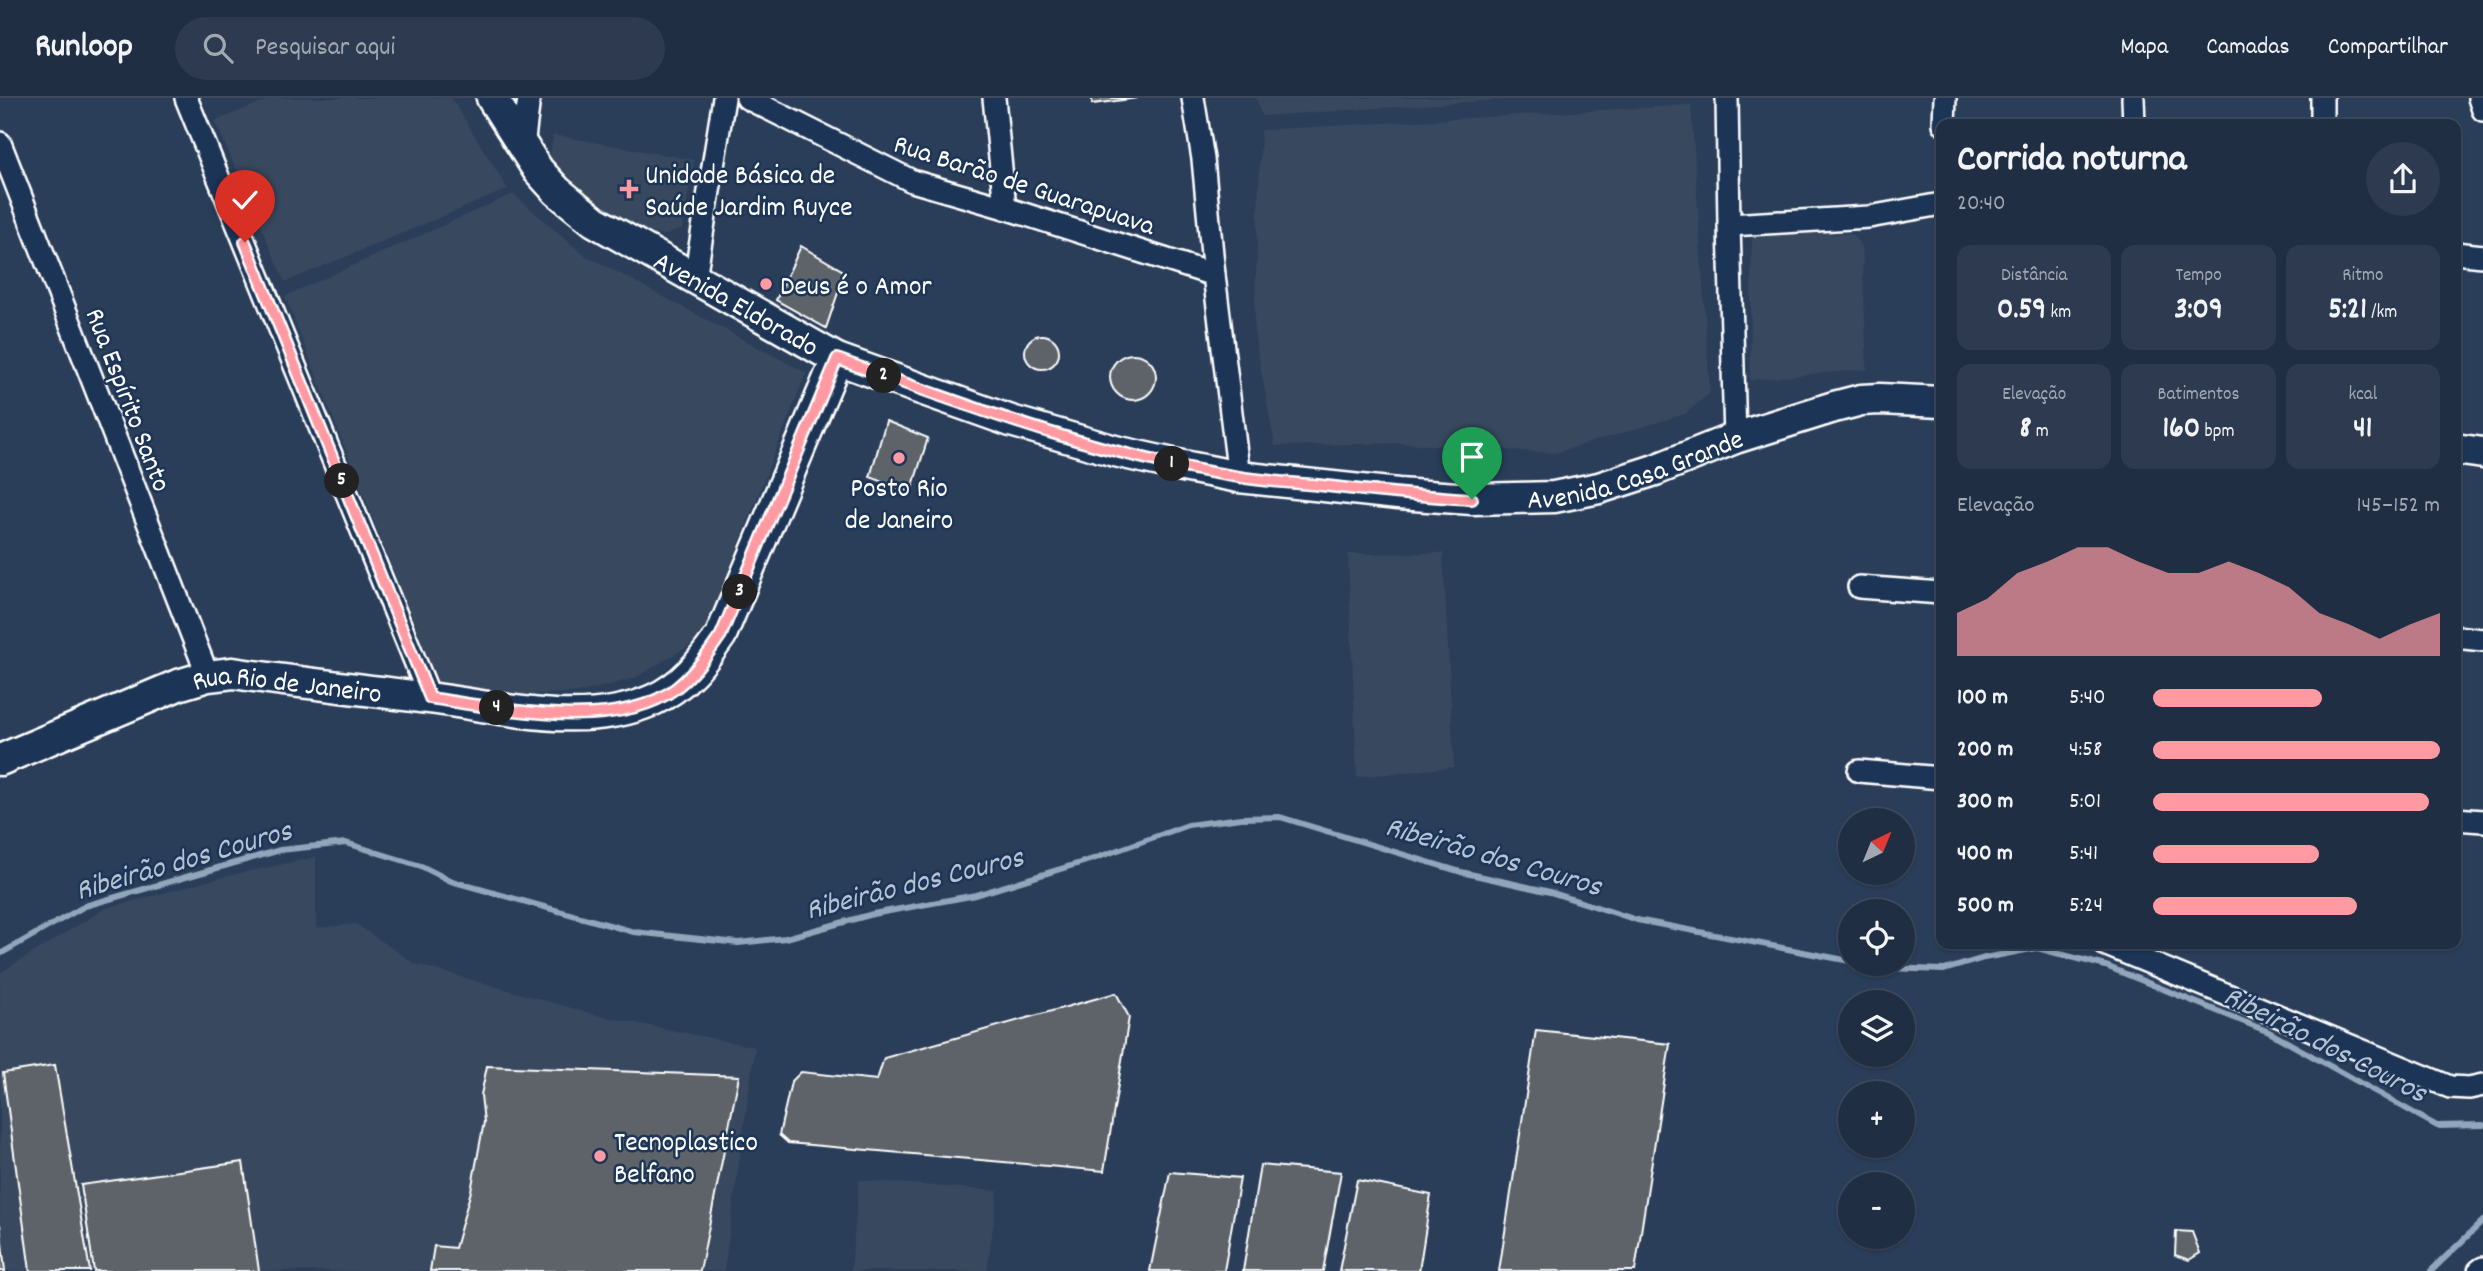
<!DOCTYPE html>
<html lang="pt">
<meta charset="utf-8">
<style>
:root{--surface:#202e44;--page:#2d3a4f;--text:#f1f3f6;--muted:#a2a8b2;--line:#3d4a5d;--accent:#ff9aa2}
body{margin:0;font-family:Dekko,sans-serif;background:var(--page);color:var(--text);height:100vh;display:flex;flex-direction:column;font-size:26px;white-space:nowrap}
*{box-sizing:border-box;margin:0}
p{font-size:23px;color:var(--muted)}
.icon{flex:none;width:38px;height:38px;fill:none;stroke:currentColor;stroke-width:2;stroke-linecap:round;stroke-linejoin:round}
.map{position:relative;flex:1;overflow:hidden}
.panel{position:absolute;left:1936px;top:21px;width:525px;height:830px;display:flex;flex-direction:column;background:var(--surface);border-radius:14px;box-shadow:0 2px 5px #0004,0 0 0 2px var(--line)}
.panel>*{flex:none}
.needle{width:46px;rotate:43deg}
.buttons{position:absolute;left:1838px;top:710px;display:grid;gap:14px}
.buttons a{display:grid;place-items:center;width:77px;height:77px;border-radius:50%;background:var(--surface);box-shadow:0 2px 5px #0004,0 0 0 2px var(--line);font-size:35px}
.pin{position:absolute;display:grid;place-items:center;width:60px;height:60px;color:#fff;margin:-72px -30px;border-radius:50% 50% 50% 0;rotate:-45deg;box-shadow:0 0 7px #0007}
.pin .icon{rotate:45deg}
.km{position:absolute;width:35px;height:35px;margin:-18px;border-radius:50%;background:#222;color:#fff;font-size:19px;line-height:35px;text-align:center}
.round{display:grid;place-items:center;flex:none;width:74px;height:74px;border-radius:37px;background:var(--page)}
.head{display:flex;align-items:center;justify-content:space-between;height:119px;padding:0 21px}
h1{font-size:38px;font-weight:700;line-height:52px}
.figures{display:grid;grid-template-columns:repeat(3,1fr);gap:10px;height:119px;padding:7px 21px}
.figures div{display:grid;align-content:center;border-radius:14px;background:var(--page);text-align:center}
.figures b{font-size:30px;font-weight:700}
.figures small{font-size:19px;font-weight:400}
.figures p{font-size:19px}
.chart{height:196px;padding:14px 21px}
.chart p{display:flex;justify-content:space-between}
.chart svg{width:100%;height:126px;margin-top:7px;fill:var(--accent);opacity:.7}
ul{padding:0 21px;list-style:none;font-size:23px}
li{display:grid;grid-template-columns:112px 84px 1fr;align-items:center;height:52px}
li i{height:18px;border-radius:9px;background:var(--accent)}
header{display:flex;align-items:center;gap:42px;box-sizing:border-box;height:98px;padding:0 35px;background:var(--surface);border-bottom:2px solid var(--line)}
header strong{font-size:33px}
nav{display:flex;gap:38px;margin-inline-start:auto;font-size:24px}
.search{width:490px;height:63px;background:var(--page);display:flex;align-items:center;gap:18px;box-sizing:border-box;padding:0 24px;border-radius:38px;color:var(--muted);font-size:26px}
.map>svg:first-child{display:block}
.built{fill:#39495e}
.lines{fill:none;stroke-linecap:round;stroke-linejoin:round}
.stream{stroke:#91a6bb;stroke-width:6}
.building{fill:#5d6368;stroke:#fff;stroke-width:2}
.street-casing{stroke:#fff;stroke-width:26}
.secondary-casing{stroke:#fff;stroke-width:35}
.street{stroke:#1d3557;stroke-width:21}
.secondary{stroke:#1d3557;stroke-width:30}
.route-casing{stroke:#fff;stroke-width:14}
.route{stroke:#ff9aa2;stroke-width:9}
.poi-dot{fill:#ff9aa2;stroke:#1d3557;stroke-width:2.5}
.labels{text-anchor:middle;stroke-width:5;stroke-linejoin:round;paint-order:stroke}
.poi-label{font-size:28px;fill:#fff;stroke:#1d3557;text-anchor:start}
.street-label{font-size:28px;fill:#fff;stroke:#1d3557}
.water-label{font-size:30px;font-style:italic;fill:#b5c3d2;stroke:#1d3557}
</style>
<header>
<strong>Runloop</strong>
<div class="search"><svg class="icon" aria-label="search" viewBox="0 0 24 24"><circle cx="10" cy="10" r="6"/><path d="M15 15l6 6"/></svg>Pesquisar aqui</div>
<nav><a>Mapa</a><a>Camadas</a><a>Compartilhar</a></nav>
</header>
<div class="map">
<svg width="2483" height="1173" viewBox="0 0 2483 1173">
<rect width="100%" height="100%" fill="#2a3e5a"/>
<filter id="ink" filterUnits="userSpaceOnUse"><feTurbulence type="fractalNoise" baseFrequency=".0143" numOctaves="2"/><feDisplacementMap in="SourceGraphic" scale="14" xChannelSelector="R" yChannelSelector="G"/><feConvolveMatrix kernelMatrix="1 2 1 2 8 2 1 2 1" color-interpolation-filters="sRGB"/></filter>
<g filter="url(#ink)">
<!-- built -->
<g class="built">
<polygon points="273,0 451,0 508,91 285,184 215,23"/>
<polygon points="1256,0 1526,0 1262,18"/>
<polygon points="1691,7 1710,295 1685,316 1555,355 1399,345 1275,348 1254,234 1261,32"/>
<polygon points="553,37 694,62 682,131 665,137 637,132 589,106 548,76"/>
<polygon points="513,96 583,156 806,275 702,540 635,580 582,594 523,597 440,590 285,198"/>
<polygon points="1752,134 1852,136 1862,150 1867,271 1750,282"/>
<polygon points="1443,455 1454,669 1357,679 1348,456"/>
<polygon points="316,759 316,830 356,826 415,866 596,917 755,949 724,1173 0,1173 0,875 104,811 227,778"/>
<polygon points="859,1082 998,1093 987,1173 851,1173"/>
</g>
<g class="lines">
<!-- stream -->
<g class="stream">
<polyline points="0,856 85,808 280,752 346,745 421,768 451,783 634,834 738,845 786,840 873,816 976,797 1093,761 1188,727 1241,720 1280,719 1461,774 1550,794 1637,822 1850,863"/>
<polyline points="1866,866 1886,870 1944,872 1984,860 2037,850 2106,868 2269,934 2437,1028 2483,1027"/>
<polyline points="2431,1173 2483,1123"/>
</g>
</g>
<!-- building -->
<g class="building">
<polygon points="1092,0 1138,0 1092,6"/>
<polygon points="801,148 845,174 826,230 776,202"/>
<circle cx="1042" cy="254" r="17"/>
<circle cx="1133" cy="279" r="23"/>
<polygon points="886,323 928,340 911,394 870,379"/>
<polygon points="1116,895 1129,919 1104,1073 788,1045 779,1037 791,984 801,974 877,982 884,960"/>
<polygon points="1536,932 1670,946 1635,1173 1499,1173"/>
<polygon points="55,967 90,1173 30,1173 3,975"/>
<polygon points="487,968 739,978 700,1173 430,1173 434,1148 455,1150 471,1093 484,1024 481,997"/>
<polygon points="243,1064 259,1173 94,1173 81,1087"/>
<polygon points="1260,1067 1341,1074 1323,1173 1243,1173"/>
<polygon points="1170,1074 1240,1080 1224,1173 1150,1173"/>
<polygon points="1357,1082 1431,1097 1419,1173 1339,1173"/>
<polygon points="0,1126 5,1173 0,1173"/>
<polygon points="2176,1133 2192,1134 2200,1155 2189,1162 2175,1157"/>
</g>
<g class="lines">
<!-- street casing -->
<g class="street-casing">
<g id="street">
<polyline points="186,0 430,600"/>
<polyline points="747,0 912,83 1005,110 1214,177"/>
<polyline points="994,0 1005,110"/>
<polyline points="1193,0 1203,61 1214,177 1239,379"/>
<polyline points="1727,0 1729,127 1735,340"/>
<polyline points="2133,0 2134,26"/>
<polyline points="2479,0 2483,12"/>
<polyline points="1944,26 1945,0"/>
<polyline points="2322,26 2322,0"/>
<polyline points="0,45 208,578"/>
<polyline points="523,49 529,0"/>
<polyline points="1729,127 1869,119 1941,106"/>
<polyline points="2455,155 2483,158"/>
<polyline points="695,180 724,0"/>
<polyline points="1859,489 1941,495"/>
<polyline points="2455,539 2483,542"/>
<polyline points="1859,673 1941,680"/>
<polyline points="2455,721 2483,723"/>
<polyline points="2102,845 2450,989 2469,990 2483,987"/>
<polyline points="2479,1173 2483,1170"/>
</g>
</g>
<!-- secondary casing -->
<g class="secondary-casing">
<g id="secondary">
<path id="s1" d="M492 0 538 72 557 93 594 123 837 261 1011 323 1115 353 1178 367 1239 379 1398 396 1472 401 1554 399 1599 390 1655 372 1735 340 1834 309 1861 302 1880 301 1941 304"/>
<polyline points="2455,351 2483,355"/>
<path id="s2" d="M0 662 178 587 208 578 233 575C298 585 363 591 428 600 501 609 583 633 653 602 684 588 702 564 721 537L837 261"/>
</g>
</g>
<!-- street -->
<use href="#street" class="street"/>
<!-- secondary -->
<use href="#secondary" class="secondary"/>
</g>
</g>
<g class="lines" filter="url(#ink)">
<!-- route casing -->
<g class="route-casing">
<path id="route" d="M245 144 430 600C499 610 616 636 676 590 695 575 708 556 721 537L837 261C968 308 1100 358 1239 379 1265 383 1292 385 1318 387 1369 393 1420 398 1472 401"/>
</g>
<!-- route -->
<use href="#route" class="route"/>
</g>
<!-- markers -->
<g class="poi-dot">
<path d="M625.5 80.5h7v7h7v7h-7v7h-7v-7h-7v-7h7z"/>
<circle cx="766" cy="186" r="7"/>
<circle cx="899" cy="360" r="7"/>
<circle cx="600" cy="1058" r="7"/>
</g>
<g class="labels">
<!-- poi labels -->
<g class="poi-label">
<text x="645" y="85">Unidade Básica de<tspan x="645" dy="32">Saúde Jardim Ruyce</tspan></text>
<text x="780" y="196">Deus é o Amor</text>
<text x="899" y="398" text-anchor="middle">Posto Rio<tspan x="899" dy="32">de Janeiro</tspan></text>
<text x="614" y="1052">Tecnoplastico<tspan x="614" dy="32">Belfano</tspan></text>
</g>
<!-- street labels -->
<g class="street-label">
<text transform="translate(1025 85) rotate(18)" y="10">Rua Barão de Guarapuava</text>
<text dy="10" stroke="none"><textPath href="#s1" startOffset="326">Avenida Eldorado</textPath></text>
<text transform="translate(130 301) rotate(69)" y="10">Rua Espírito Santo</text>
<text dy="10" stroke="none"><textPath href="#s1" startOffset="1262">Avenida Casa Grande</textPath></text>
<text dy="10" stroke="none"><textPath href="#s2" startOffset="304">Rua Rio de Janeiro</textPath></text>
</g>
<!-- water labels -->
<g class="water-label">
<text transform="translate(1494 757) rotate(16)" y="10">Ribeirão dos Couros</text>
<text transform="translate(183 761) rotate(-16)" y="10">Ribeirão dos Couros</text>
<text transform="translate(914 784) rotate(-14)" y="10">Ribeirão dos Couros</text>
<text transform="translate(2326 945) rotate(27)" y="10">Ribeirão dos Couros</text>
</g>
</g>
</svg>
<div class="buttons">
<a><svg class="needle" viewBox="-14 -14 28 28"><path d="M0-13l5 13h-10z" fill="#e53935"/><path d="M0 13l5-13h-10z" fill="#a2a8b2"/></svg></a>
<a><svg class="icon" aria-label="locate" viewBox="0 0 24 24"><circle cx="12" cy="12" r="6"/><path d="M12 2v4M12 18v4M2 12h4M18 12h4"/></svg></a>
<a><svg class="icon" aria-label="layers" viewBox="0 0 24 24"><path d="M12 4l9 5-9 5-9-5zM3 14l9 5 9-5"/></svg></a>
<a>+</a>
<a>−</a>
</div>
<div class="pin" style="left:1472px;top:401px;background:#1e9e55"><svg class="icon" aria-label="arrive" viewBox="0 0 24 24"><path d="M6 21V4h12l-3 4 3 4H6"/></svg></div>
<div class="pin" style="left:245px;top:144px;background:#d93025"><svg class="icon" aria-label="check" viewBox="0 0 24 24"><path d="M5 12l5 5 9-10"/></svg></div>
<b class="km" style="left:1172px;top:366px">1</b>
<b class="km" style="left:884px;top:278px">2</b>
<b class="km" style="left:740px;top:494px">3</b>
<b class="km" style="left:497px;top:610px">4</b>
<b class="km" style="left:342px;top:383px">5</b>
<section class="panel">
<div class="head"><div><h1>Corrida noturna</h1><p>20:40</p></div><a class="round"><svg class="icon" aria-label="share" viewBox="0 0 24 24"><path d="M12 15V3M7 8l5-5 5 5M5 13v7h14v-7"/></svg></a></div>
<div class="figures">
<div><p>Distância</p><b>0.59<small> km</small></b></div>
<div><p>Tempo</p><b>3:09</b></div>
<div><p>Ritmo</p><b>5:21<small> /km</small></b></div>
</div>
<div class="figures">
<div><p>Elevação</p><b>8<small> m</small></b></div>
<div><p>Batimentos</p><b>160<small> bpm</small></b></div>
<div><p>kcal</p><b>41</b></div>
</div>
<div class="chart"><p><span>Elevação</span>145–152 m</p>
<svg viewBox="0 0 160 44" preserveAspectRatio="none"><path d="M0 44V29L10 24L20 15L30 11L40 6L50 6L60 11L70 15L80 15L90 11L100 15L110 20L120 29L130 33L140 38L150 33L160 29V44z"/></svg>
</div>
<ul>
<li><b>100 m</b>5:40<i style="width:59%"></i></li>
<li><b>200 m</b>4:58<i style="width:100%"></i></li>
<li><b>300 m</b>5:01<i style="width:96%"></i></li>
<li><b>400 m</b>5:41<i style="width:58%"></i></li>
<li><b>500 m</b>5:24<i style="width:71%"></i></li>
</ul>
</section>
</div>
